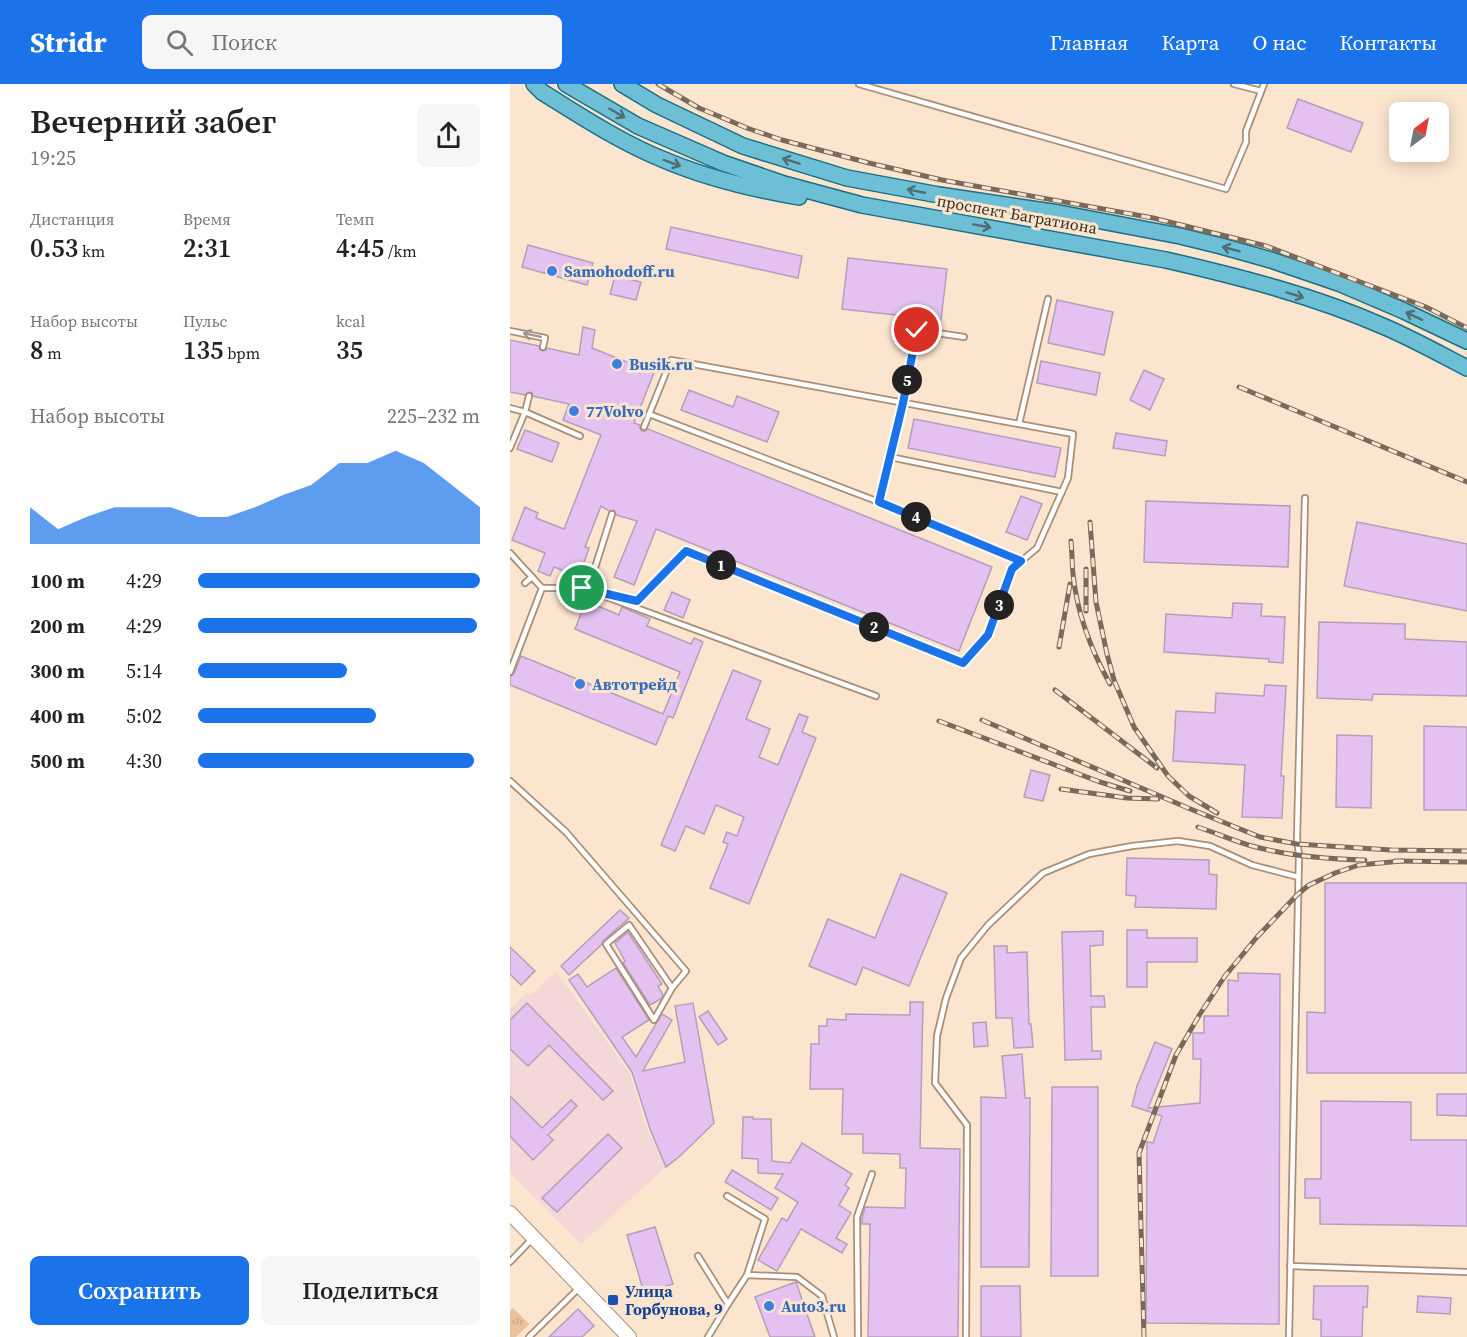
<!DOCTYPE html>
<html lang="ru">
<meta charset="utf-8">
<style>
:root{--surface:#fff;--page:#f6f6f6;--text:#222;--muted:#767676;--accent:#1a73e8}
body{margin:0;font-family:"Source Serif 4",serif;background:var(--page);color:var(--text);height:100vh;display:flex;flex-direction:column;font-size:22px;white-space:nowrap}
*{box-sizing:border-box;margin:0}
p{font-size:20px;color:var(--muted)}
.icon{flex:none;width:33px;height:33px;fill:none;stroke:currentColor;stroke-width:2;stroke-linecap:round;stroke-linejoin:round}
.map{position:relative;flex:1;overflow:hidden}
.side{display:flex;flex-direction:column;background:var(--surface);width:510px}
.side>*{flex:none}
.needle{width:39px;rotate:32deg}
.fabs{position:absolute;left:879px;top:18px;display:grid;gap:12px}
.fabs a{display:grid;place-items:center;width:60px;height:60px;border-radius:9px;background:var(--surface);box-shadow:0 3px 15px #0003;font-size:30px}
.pin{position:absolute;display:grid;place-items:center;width:51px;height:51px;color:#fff;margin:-26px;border:3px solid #fff;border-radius:50%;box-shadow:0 2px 6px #0007}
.km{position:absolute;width:30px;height:30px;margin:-15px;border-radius:50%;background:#222;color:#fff;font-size:16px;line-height:30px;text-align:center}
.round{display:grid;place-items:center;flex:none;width:63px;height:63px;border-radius:9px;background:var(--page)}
.overview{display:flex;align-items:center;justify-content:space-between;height:102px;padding:0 30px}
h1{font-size:33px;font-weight:600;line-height:45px}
.metrics{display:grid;grid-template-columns:repeat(3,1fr);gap:9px;height:102px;padding:6px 30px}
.metrics div{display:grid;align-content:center}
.metrics b{font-size:26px;font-weight:600}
.metrics small{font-size:16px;font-weight:400}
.metrics p{font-size:16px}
.chart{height:168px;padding:12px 30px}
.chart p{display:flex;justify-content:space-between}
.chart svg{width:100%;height:108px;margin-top:6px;fill:var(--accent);opacity:.7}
.primary-button{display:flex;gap:12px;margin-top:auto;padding:12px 30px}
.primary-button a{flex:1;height:69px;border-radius:9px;background:var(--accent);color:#fff;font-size:24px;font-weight:600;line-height:69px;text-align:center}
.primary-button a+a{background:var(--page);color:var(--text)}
ul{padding:0 30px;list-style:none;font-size:20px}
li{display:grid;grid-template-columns:96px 72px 1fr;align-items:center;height:45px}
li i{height:15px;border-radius:8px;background:var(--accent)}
header{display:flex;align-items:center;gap:36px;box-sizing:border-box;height:84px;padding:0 30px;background:var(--accent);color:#fff}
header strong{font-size:28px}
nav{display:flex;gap:33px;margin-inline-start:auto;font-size:21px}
.search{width:420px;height:54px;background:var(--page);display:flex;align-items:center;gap:15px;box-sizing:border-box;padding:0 21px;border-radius:9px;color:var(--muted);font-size:22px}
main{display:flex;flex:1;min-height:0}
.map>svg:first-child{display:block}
.education{fill:#f3d8d7}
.park{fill:url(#park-tufts)}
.building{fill:#e4c1f0;stroke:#b49fbb;stroke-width:1.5}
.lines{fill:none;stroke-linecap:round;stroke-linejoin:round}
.lane-casing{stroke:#a98f77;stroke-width:8}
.secondary-casing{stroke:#a98f77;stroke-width:16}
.primary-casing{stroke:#1b7085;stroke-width:18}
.lane{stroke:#fff;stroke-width:4.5}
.secondary{stroke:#fff;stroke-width:14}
.primary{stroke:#6dbfd6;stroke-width:15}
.rail-casing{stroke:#796a5c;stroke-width:5}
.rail{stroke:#fbe5cf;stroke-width:3;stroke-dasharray:9;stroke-linecap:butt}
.oneway{stroke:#4f6e73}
.oneway2{stroke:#9b9690}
.route-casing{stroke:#fff;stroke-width:12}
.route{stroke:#1a73e8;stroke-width:8}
.shop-dot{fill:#3f7fe0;stroke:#fbe5cf;stroke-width:2}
.transit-dot{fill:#1a4fb4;stroke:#fbe5cf;stroke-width:2}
.labels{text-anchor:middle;stroke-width:6;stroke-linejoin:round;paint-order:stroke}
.street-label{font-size:16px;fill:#372c22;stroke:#fbe5cf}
.shop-label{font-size:16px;font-weight:bold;fill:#366cbe;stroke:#fbe5cf;text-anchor:start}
.transit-label{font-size:16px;font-weight:bold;fill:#164399;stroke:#fbe5cf;text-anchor:start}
</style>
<header>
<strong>Stridr</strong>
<div class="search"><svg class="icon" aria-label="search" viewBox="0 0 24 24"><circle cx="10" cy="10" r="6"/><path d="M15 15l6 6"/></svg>Поиск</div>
<nav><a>Главная</a><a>Карта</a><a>О нас</a><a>Контакты</a></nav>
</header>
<main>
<section class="side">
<div class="overview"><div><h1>Вечерний забег</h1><p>19:25</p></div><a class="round"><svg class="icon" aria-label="share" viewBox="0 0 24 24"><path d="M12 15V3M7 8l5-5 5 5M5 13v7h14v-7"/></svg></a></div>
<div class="metrics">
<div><p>Дистанция</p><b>0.53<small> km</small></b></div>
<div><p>Время</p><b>2:31</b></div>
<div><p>Темп</p><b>4:45<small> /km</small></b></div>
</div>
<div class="metrics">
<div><p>Набор высоты</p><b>8<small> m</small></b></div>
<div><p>Пульс</p><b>135<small> bpm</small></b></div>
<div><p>kcal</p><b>35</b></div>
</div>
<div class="chart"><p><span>Набор высоты</span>225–232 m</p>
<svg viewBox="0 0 160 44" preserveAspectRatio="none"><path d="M0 44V29L10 38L20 33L30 29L40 29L50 29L60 33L70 33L80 29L90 24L100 20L110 11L120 11L130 6L140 11L150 20L160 29V44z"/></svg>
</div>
<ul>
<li><b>100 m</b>4:29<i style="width:100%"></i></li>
<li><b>200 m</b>4:29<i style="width:99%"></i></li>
<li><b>300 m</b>5:14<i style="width:53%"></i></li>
<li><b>400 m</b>5:02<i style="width:63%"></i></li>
<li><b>500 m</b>4:30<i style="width:98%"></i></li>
</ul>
<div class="primary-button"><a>Сохранить</a><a>Поделиться</a></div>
</section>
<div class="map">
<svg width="957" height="1253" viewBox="0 0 957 1253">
<defs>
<pattern id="park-tufts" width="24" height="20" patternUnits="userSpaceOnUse" patternTransform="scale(1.5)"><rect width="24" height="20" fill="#ecc29a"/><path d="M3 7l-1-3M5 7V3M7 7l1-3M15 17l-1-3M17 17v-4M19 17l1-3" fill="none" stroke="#cba784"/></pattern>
</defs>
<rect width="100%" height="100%" fill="#fbe5cf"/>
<!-- education -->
<polygon class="education" points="46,887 120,990 137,1045 156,1083 71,1160 0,1089 0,925 17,908 21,911"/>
<!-- park -->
<polygon class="park" points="3,1224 19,1240 6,1253 0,1253 0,1227"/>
<!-- building -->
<g class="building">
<polygon points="788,15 853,39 841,68 777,44"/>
<polygon points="161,143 292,172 288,194 156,165"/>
<polygon points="18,161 83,179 77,201 12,183"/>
<polygon points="338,174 437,185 431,236 332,225"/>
<polygon points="105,192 131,198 126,216 100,210"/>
<polygon points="547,216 603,228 594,271 538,259"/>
<polygon points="73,243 85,246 82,264 144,289 124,339 130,341 130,344 132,347 135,347 138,345 482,483 449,567 146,445 124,501 104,493 127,437 106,431 104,426 99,427 91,422 75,463 79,464 72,484 74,495 44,483 40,492 28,487 35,469 2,456 15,423 28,429 26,434 54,445 91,351 53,336 59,320 23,312 22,309 20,308 15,311 0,308 0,256 29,262 30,266 33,267 36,266 37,264 69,271"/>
<polygon points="531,277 590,289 586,311 527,299"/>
<polygon points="634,286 654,295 640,326 620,316"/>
<polygon points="179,306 223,323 227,312 269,328 257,358 171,326"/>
<polygon points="404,335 551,364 545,393 398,364"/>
<polygon points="15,346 49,359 42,378 7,365"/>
<polygon points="606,349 657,357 655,372 603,364"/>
<polygon points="511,412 532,420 517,456 496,448"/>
<polygon points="636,417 780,422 778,483 634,478"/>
<polygon points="847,438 957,460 957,527 834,502"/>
<polygon points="162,508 180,516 173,534 154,526"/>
<polygon points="76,517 109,531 112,523 140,535 137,542 181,560 184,554 193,558 163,634 158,632 146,661 0,601 0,592 4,590 11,572 153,630 170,588 65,545"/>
<polygon points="723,519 752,520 751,532 775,533 773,579 759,578 759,575 654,568 656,530 722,534"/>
<polygon points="809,538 895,540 895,555 957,558 957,612 863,610 862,616 807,614"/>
<polygon points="223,586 251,597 236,635 260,645 249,673 268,681 289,630 298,633 292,648 306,654 239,820 200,804 218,760 213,758 217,748 227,752 234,733 206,721 194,750 176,742 165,767 151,761"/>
<polygon points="755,601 776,602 771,692 774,692 772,734 732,733 735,681 663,677 666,627 705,629 706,609 754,612"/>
<polygon points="914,642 957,643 957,726 914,726"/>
<polygon points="827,651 862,652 861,724 826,723"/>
<polygon points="521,686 540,691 533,717 514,713"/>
<polygon points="617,774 699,776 699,790 707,791 706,825 625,823 626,812 616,811"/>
<polygon points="391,790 437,809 399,902 353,883 346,901 299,882 318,835 365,854"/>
<polygon points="815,799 957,799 957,989 797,989 797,928 815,929"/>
<polygon points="110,826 119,834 93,857 92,860 59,891 51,882"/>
<polygon points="617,846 637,846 637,854 687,854 687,878 637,878 637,903 617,903"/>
<polygon points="593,847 593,861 580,862 581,912 594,912 595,923 581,923 582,967 591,967 591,975 555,976 552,848"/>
<polygon points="118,848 152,900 148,902 153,911 151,915 140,921 113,879 115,877 105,859"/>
<polygon points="484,862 497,862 497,869 517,868 519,940 521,940 523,963 504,964 502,934 486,934"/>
<polygon points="0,863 25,887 11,901 0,890"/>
<polygon points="106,884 139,936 112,953 126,973 152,930 162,936 133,987 175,978 165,922 183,919 204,1039 170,1072 156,1083 140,1045 122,988 59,896 68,890 77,903"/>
<polygon points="728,889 770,890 769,1240 636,1239 637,1058 643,1059 652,1032 622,1022 627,1002 645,958 662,965 638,1024 690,1019 691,975 683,975 683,949 694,949 694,932 718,932 718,896 728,897"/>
<polygon points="400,918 413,918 410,1064 450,1065 448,1253 358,1253 360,1140 352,1140 352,1134 355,1123 395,1124 396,1084 390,1084 390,1070 353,1069 353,1050 332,1050 333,1005 300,1005 301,960 309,960 309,942 317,942 317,935 336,936 336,930 400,931"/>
<polygon points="17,919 103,1007 93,1016 39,961 18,982 0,965 0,936"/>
<polygon points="198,927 217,955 208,961 189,933"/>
<polygon points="476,938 478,962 464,963 463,939"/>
<polygon points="512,970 515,1014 520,1014 519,1183 471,1183 471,1013 496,1014 492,972"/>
<polygon points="542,1003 588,1003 588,1192 541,1192"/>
<polygon points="927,1010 957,1010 957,1032 927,1031"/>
<polygon points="0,1012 32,1044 61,1016 67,1022 38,1051 43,1056 23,1076 0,1052"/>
<polygon points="811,1017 901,1018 901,1056 957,1056 957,1142 810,1140 810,1114 795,1114 795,1095 811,1095"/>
<polygon points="233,1033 243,1033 243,1035 261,1035 262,1077 280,1079 292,1059 342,1090 335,1101 339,1104 329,1121 341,1129 326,1154 337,1160 332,1169 291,1145 267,1187 248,1176 272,1134 277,1137 288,1118 265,1104 273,1090 248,1089 248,1075 232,1074"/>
<polygon points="98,1050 112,1064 47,1128 32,1114"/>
<polygon points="222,1086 268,1114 261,1126 215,1098"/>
<polygon points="145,1143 163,1200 134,1209 117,1151"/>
<polygon points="286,1198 305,1253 260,1253 245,1213"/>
<polygon points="471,1202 510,1202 511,1253 471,1253"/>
<polygon points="804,1202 858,1202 857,1223 853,1223 852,1253 811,1253 811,1236 803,1235"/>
<polygon points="908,1212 941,1214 940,1230 907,1228"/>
<polygon points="68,1225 84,1242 72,1253 39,1253"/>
</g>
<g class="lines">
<!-- lane casing -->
<g class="lane-casing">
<g id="lane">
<polyline points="349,0 716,105 736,58 736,47 754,0"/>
<polyline points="724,0 751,7"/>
<polyline points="0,247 35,254 33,263"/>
<polyline points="19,312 15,328 70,352"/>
<polyline points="0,324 15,328 0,364"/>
<polyline points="139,330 369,418 511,477"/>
<polyline points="509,340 538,215"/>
<polyline points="380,373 552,408"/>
<polyline points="369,418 393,319 407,246 454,253"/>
<polyline points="0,469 32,504"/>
<polyline points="15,499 22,493"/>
<polyline points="72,504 127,517 176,467 453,579 478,551 502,485 527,464 558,394 563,350 161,276 134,343"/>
<polyline points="72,504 82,493 102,430"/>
<polyline points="91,511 366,612"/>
<polyline points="0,588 32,504 72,504"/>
<polyline points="0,697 56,748 176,887 162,904 144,936 96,860 119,841 162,904"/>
<polyline points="217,1112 255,1135 237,1191"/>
<polyline points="188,1172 218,1220 198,1253"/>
<polyline points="0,1178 22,1155"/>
<polyline points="780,1182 957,1188"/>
<polyline points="218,1220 237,1191 287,1193 312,1212 324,1253"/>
<polyline points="19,1253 69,1204"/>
<polyline points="348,1253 347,1133 362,1090"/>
<polyline points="456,1253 457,1041 425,999 427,952 436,914 451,874 478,841 533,789 579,770 622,762 668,757 700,762 742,781 788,793"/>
<polyline points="779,1253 789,771 787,755 795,414"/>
</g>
</g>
<!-- secondary casing -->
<g class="secondary-casing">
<polyline id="secondary" points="0,1129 119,1253"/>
</g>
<!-- primary casing -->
<g class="primary-casing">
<g id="primary">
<path d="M24 0 32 8C71 32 110 58 152 75 196 94 242 105 289 113"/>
<path d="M56 0 128 42 213 79 274 100 352 121 656 176C730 193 805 212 875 243 903 255 930 270 957 284"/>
<polyline points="112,0 147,21 233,62 337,94 429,111 549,129 670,152 711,162 761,176 831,200 894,227 957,257"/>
</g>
</g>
<!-- lane -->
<use href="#lane" class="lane"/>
<!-- secondary -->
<use href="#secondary" class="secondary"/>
<!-- primary -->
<use href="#primary" class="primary"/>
<!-- rail casing -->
<g class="rail-casing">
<g id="rail">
<polyline points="148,0 189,24 237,44 272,56 359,79 432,96 643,134 756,162 916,223 957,244"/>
<polyline points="729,303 957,398"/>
<polyline points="580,438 586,518 597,570 604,596 624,643 658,692 679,712 707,729"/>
<path d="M561 457C562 468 562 479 563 490 567 529 581 566 600 600"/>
<polyline points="576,485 576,527"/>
<polyline points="549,563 560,500"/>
<polyline points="545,606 647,684"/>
<polyline points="472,636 678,724 750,753 787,760 881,766 957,767"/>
<polyline points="429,637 590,698 620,707"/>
<polyline points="551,705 617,714 648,715"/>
<path d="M688 743C706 749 724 757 742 762 778 772 817 775 855 776"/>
<polyline points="885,777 957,778"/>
<polyline points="634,1253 629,1069 666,971 690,930 715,892 747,853 787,811 799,801 825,789 849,781 892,777"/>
</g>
</g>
<!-- rail -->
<use href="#rail" class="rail"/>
</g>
<!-- one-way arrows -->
<defs><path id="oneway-shaft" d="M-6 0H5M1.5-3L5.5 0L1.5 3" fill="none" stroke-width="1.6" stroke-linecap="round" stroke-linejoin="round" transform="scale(1.5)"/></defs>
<g class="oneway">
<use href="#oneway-shaft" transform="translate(107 29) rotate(30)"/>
<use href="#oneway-shaft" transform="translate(281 77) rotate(-163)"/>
<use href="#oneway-shaft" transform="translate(162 79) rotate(20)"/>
<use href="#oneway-shaft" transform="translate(406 107) rotate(-169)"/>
<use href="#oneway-shaft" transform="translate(472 142) rotate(10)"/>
<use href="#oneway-shaft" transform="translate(721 165) rotate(-165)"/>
<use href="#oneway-shaft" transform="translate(785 211) rotate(17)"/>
<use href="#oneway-shaft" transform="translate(904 232) rotate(-155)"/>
</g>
<use class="oneway2" href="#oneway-shaft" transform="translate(22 251) rotate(-168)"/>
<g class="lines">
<!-- route casing -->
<g class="route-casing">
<polyline id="route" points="72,504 127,517 176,467 453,579 478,551 502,485 511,477 369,418 393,319 407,246"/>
</g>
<!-- route -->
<use href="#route" class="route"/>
</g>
<!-- markers -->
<g class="shop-dot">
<circle cx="42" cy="187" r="6"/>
<circle cx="107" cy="280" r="6"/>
<circle cx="64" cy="327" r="6"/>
<circle cx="70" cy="600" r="6"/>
<circle cx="259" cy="1222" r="6"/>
</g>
<rect class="transit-dot" x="97" y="1210" width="12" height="12" rx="3"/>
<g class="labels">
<!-- street labels -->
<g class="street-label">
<text transform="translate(507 130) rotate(10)" y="6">проспект Багратиона</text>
</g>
<!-- shop labels -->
<g class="shop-label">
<text x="54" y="193">Samohodoff.ru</text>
<text x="119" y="286">Busik.ru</text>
<text x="76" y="333">77Volvo</text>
<text x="82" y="606">Автотрейд</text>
<text x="271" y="1228">Auto3.ru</text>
</g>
<!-- transit labels -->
<g class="transit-label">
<text x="115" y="1213">Улица<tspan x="115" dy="18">Горбунова, 9</tspan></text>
</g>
</g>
</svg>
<div class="fabs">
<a><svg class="needle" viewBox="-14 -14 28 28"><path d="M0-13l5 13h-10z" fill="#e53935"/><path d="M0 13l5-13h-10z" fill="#767676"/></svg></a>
</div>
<div class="pin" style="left:72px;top:504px;background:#1e9e55"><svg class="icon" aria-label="arrive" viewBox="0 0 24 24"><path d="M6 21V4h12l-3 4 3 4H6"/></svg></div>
<div class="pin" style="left:407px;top:246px;background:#d93025"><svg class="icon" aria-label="check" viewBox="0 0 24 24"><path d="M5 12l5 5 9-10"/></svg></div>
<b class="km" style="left:211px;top:481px">1</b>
<b class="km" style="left:364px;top:543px">2</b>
<b class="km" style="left:489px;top:521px">3</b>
<b class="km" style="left:406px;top:433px">4</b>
<b class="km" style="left:397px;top:296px">5</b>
</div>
</main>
